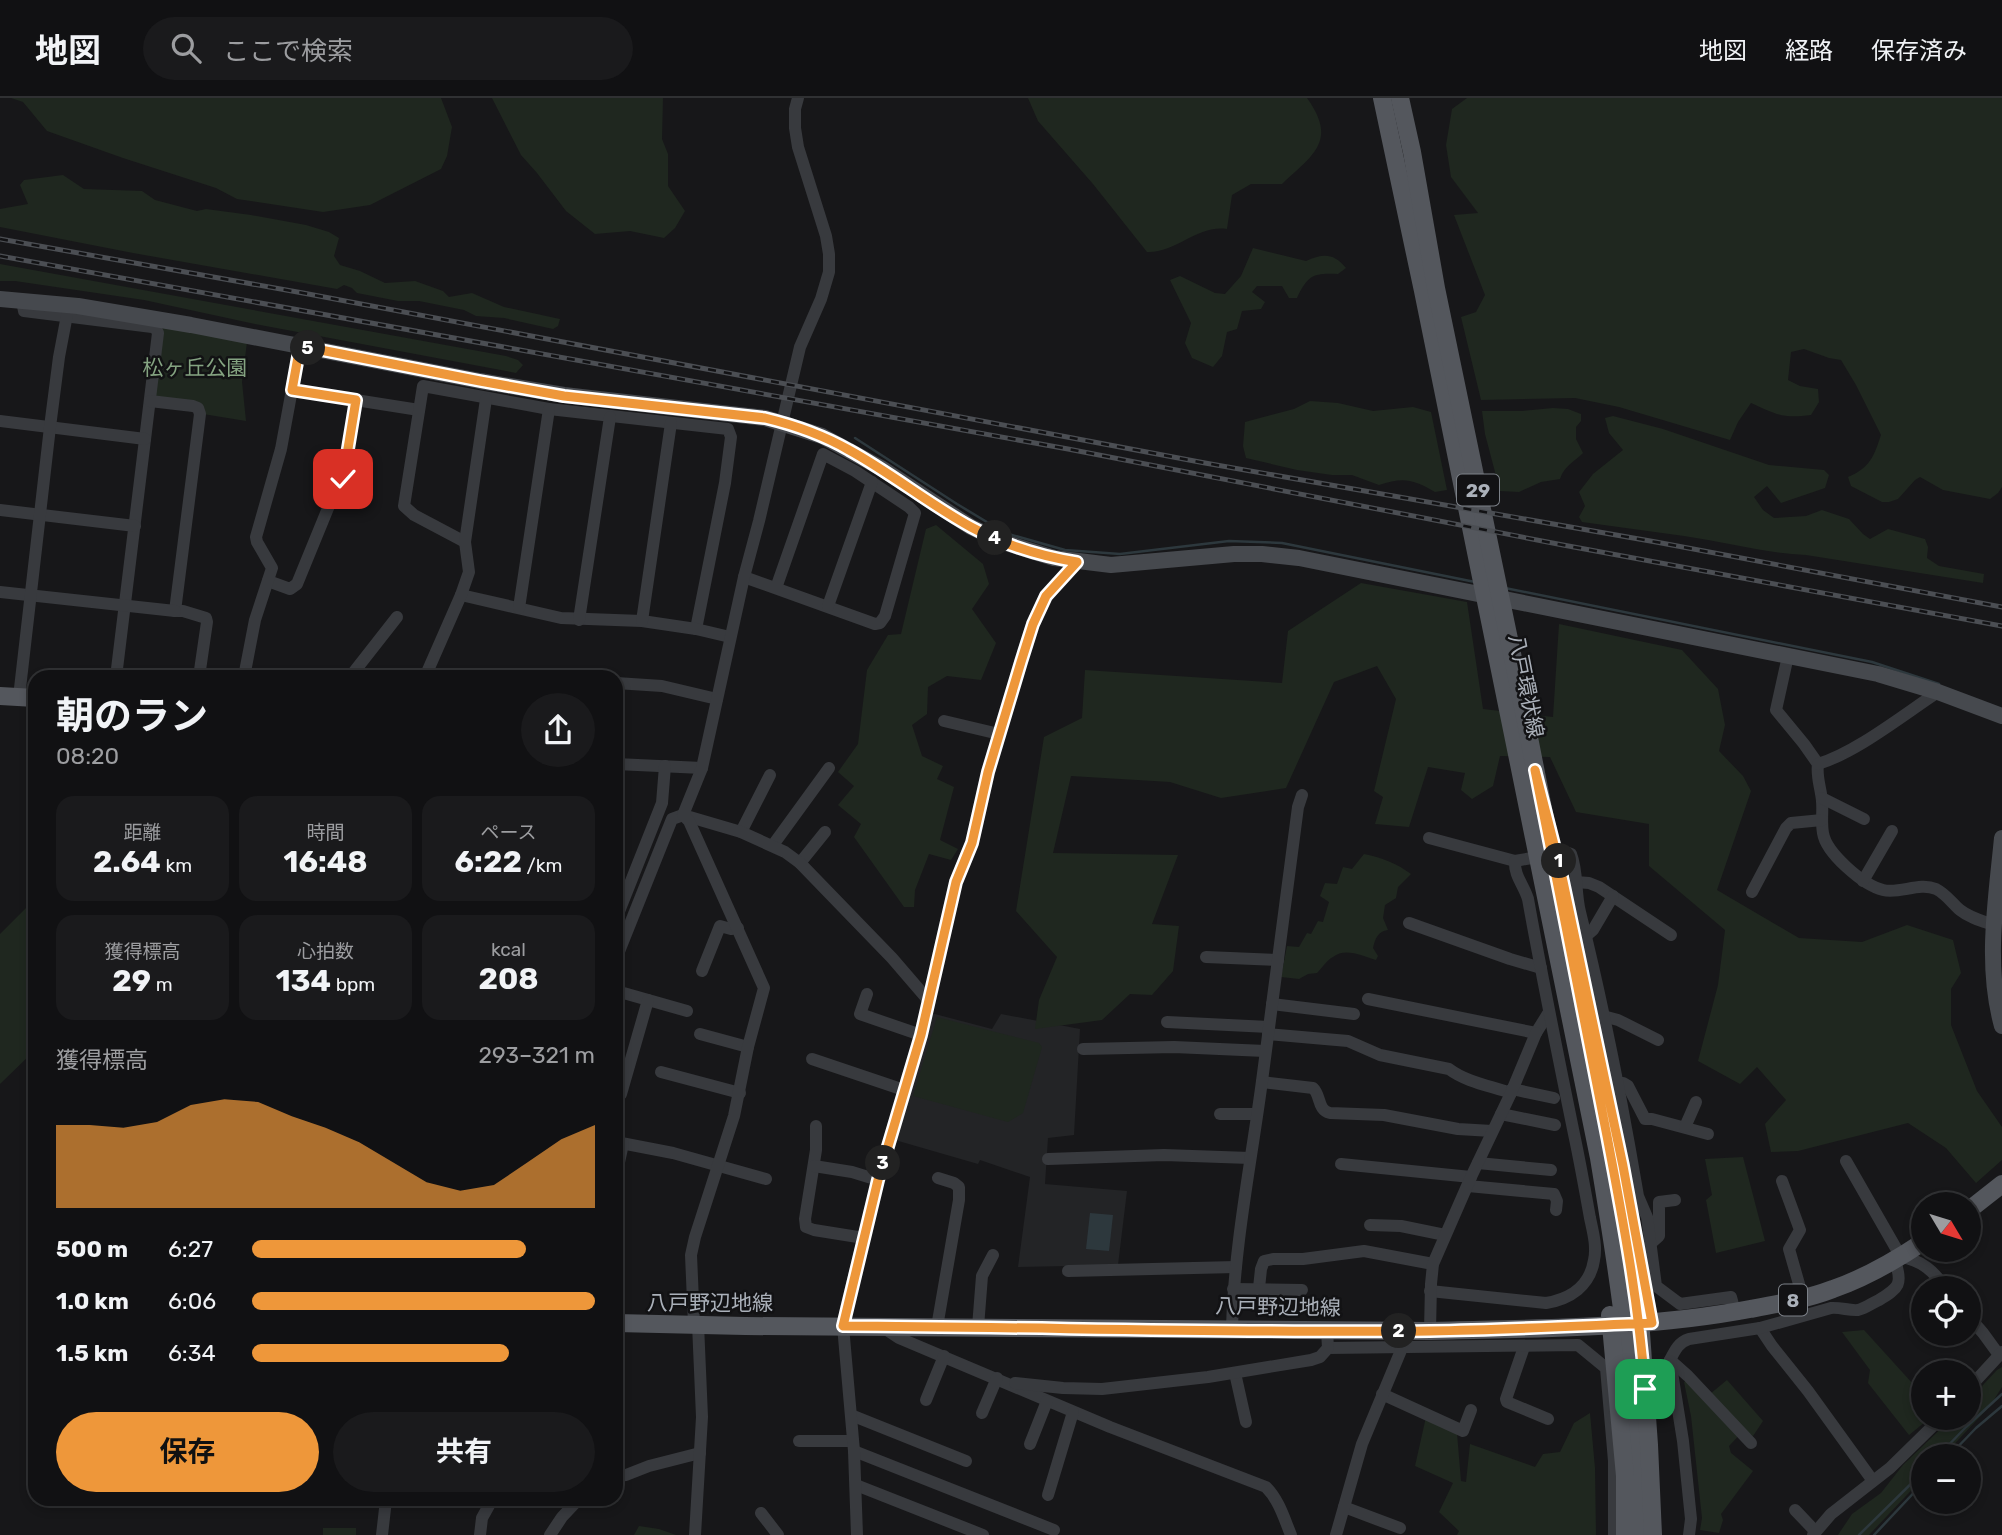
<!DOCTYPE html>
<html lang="ja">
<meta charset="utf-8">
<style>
:root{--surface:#111113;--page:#1a1a1c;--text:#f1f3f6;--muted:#9c9da0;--line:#303133;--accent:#ee973a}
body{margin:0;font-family:Rubik,"Noto Sans JP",sans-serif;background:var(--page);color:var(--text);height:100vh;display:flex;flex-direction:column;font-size:26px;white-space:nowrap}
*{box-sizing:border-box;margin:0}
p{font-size:23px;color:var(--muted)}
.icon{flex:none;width:38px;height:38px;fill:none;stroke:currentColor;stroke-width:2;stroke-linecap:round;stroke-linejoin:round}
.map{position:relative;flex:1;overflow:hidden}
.side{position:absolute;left:28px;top:572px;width:595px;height:836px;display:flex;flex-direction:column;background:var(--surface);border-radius:21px;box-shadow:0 4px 10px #0003,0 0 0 2px var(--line)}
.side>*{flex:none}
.needle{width:46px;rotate:128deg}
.controls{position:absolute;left:1911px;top:1094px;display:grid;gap:14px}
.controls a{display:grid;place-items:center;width:70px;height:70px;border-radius:50%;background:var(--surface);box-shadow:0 4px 10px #0003,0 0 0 2px var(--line);font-size:35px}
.pin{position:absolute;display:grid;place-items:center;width:60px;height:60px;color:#fff;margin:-30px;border-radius:14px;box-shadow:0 4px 10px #0006}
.km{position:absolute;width:35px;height:35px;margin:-18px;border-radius:50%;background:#222;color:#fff;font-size:19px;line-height:35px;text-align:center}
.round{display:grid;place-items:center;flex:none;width:74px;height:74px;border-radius:37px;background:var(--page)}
.overview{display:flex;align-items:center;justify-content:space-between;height:119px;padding:0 28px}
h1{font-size:38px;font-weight:700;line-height:52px}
.stats{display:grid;grid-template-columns:repeat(3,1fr);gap:10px;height:119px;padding:7px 28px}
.stats div{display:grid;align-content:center;border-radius:18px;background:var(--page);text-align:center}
.stats b{font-size:30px;font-weight:700}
.stats small{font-size:19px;font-weight:400}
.stats p{font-size:19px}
.chart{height:196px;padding:14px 28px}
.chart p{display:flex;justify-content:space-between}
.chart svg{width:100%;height:126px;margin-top:7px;fill:var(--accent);opacity:.7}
.primary-button{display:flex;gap:14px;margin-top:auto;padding:14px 28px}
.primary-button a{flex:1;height:80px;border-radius:42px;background:var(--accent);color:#111;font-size:28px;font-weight:700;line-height:80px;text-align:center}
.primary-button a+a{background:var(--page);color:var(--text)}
ul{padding:0 28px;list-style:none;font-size:23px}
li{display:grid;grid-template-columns:112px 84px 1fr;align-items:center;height:52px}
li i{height:18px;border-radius:9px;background:var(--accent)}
header{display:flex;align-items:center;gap:42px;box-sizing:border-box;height:98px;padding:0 35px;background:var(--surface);border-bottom:2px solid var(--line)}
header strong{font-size:33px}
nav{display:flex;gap:38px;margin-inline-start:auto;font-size:24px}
.search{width:490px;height:63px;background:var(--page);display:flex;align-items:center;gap:18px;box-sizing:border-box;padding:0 24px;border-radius:38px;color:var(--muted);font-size:26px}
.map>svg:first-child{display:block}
.built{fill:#232426}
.green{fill:#1f271f}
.water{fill:#2d383d}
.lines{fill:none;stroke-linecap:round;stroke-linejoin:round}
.stream{stroke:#2d383d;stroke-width:2.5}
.street{stroke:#383a3e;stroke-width:12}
.secondary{stroke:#46494e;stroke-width:16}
.primary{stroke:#54575d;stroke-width:18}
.rail-casing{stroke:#4b4e53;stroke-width:5}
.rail{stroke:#121214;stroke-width:2.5;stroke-dasharray:8;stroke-linecap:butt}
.route-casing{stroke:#fff;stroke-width:14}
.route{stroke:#ee973a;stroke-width:9}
.labels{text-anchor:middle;stroke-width:5;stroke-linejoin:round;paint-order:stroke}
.shield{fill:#121214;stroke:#7c8188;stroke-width:2}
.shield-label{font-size:19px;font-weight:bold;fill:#aab0b9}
.park-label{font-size:21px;fill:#84a381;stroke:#121214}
.street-label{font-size:21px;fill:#aab0b9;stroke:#121214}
</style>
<header>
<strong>地図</strong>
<div class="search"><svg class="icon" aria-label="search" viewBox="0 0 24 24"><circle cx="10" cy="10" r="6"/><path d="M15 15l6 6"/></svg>ここで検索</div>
<nav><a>地図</a><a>経路</a><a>保存済み</a></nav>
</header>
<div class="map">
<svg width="2002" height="1437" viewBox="0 0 2002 1437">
<rect width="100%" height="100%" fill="#171719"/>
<!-- built -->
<polygon class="built" points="931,915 992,931 1001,916 1080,931 1074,1037 1048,1040 1045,1086 1127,1093 1118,1167 1018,1169 1030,1079 980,1062 978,1066 895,1042"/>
<!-- green -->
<g class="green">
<polygon points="11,0 441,0 452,29 447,58 441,71 370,107 323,114 237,101 216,90 123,60 47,33 23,4"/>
<polygon points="492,0 663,0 662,41 668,56 668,88 685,113 675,130 664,140 630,133 595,136 566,113 537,75 521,57"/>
<path d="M1028 0H1307C1338 43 1313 57 1282 86H1251L1232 97 1227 131C1196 127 1177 155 1147 154L1093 86 1038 23Z"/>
<path d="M1467 0H2002V389L1998 395 1990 401 1943 392 1920 379 1915 382 1898 401 1889 404H1882L1851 388 1848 379C1870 370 1874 358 1881 337L1856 287 1841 262 1829 260 1804 251 1791 254 1788 282 1800 288 1818 291 1819 304 1811 317C1782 321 1776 316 1751 305L1738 324 1730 342 1619 309 1575 300 1481 302 1461 219 1476 214 1485 197 1454 117 1478 115 1451 79 1446 47 1452 11Z"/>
<polygon points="63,77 84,91 142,93 155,102 197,113 206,111 251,117 306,127 329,134 339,140 334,158 340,167 360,173 385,185 415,183 443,193 449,199 472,195 504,209 560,221 558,228 553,231 504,220 476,218 464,212 419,203 398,203 357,195 352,190 344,187 337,191 133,155 0,129 0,111 28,106 20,87 24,82"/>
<path d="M1253 150 1306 163C1323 155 1334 155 1346 170L1338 176C1313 175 1308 177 1297 200H1289L1282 188H1257L1252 194 1265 204 1261 211 1242 213 1237 231 1227 234 1222 258 1213 269 1192 260 1185 245 1191 225 1170 182 1180 178 1215 195 1225 196 1241 178Z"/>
<polygon points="0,166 506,258 518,262 523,267 516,275 255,226 144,202 15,183 0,183"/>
<polygon points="161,229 247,244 242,284 246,323 203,316 155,299"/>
<path d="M1310 303 1338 305 1373 313 1413 309 1431 314 1447 392 1435 394C1413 381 1403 379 1379 387L1352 377H1332L1297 372 1246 360 1243 348 1245 324 1294 311Z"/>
<path d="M1553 310 1568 311 1581 316V323L1576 329V341L1583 355C1574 364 1564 368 1560 381L1541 384 1519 394 1500 393 1485 336 1482 313H1522Z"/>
<path d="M1613 318 1663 331 1769 367 1824 372 1829 377 1825 390 1781 405 1767 388 1754 399 1763 412 1774 420 1806 418 1822 412 1849 421 1863 436 1870 441 1888 431 1925 441 1928 449 1927 460 1939 468 1984 476 1983 485 1806 457C1764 455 1725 444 1684 438 1650 433 1616 429 1582 424L1579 419 1585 408 1579 394 1593 376 1623 352 1609 335 1605 320Z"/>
<polygon points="936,427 983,466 989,486 972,511 996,545 981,582 947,578 928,589 927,616 912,627 922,658 943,668 937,681 954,689 940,742 958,751 951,762 929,756 915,792 914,809 904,809 854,739 861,726 838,707 854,688 838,674 858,646 867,572 888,537 901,536 926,431"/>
<polygon points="1361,485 1467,504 1483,611 1553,619 1559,526 1682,552 1718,591 1725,627 1719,653 1743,678 1751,693 1717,792 1799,840 1862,844 1907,827 1953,842 1961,875 1951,891 1951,927 1977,993 2002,1029 2002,1062 1976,1085 1946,1050 1908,1025 1798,1053 1771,1054 1765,1026 1786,1002 1757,969 1740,986 1698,963 1718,887 1725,832 1649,768 1649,726 1576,714 1550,659 1500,658 1493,688 1472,701 1461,692 1465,675 1428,669 1409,729 1375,726 1383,699 1374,693 1396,601 1377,568 1334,584 1286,690 1221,700 1170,684 1071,678 1053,755 1178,757 1152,826 1179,828 1173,873 1152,897 1130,896 1102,922 1035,931 1039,902 1057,859 1016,813 1044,639 1082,620 1085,572 1282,585 1288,533"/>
<path d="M1364 756C1383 760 1396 765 1411 776L1398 789 1396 800 1385 807 1383 820 1388 832C1378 833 1375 841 1373 850L1378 858 1376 862C1363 858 1345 849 1333 859 1327 862 1322 870 1317 875L1308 876 1299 881 1281 879 1287 848 1299 849 1307 835 1311 836 1318 823 1323 824 1329 804 1320 798 1325 785 1337 786 1343 769 1352 771Z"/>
<polygon points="35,801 35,952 0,986 0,836"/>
<polygon points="937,919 1039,945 1042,949 1023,1015 1008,1024 913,998"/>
<polygon points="1743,1059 1765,1143 1716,1155 1706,1102 1712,1097 1705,1061"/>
<polygon points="1864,1232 1923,1297 1923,1320 1930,1320 1909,1337 1868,1285 1870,1272 1842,1234"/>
<polygon points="2002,1269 2002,1289 1990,1308 1943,1358 1923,1358 1923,1380 1869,1437 1838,1437 1852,1416 1881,1395 1903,1367 1952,1320 1969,1320 1969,1302 1997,1272"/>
<polygon points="1688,1282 1704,1301 1727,1282 1763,1323 1753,1338 1744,1332 1729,1348 1731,1355 1753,1373 1721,1416 1723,1422 1719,1435 1700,1432 1702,1420 1691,1318 1684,1284"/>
<polygon points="1590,1315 1595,1370 1596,1437 1457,1437 1459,1433 1439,1414 1453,1385 1415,1368 1426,1319 1457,1335 1461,1383 1466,1384 1470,1346 1535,1369 1543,1356 1560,1354 1574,1325"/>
<polygon points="639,1428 659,1431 676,1437 634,1437"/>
<rect x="323" y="1430" width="33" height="7"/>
</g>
<!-- water -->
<polygon class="water" points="1090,1115 1113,1117 1109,1153 1086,1151"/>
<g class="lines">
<!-- stream -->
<g class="stream">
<polyline points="855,340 957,406 1005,435 1065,452 1120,456 1229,443 1282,445 1475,484"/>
<polyline points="1505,490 1872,564 1939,586"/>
<polyline points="1938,1358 1966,1329 2002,1296"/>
<polyline points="1949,1358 1976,1330 2002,1308"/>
<polyline points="1859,1437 1923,1374"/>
<polyline points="1874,1437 1923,1385"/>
</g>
<!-- street -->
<g class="street">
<polyline points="22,203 24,213 152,229 156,231 158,235 116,579"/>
<polyline points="292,292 419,312"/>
<polyline points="150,303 193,308 198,310 200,316 175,513 183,513 206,520 207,524 199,579"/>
<polyline points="0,323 145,341"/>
<polyline points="0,412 135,428"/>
<polyline points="465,444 414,417 404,408 423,288 549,311 728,331 731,339 725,385 696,531"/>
<polyline points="744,479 875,526 880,525 885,518 915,415 909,409 855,373 823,356 776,490"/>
<polyline points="268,483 290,491 297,486 333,398 343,381 356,302"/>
<polyline points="0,494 175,513"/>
<polyline points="461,497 561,520 642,523 696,531 730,539"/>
<polyline points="828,508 872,384"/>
<polyline points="519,510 549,311"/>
<polyline points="579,522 610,319"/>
<polyline points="642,523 671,325"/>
<path d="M1788 558 1776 612 1804 646 1818 666C1816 679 1821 690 1822 703 1823 713 1821 724 1823 735 1826 755 1863 787 1883 792 1900 796 1919 784 1936 791 1946 796 1952 805 1960 812 1970 820 1982 823 1994 827"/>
<polyline points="244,579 255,522 272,470 257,444 256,439 281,351 300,248"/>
<polyline points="350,579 397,519"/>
<polyline points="425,579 461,497 469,474 465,444 486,301"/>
<polyline points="616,585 662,588 717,601"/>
<polyline points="19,599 50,329 59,259 67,217"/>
<polyline points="944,623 999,636"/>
<polyline points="616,666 702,670"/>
<path d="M1818 666C1857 654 1903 617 1938 594"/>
<polyline points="1822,700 1864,721"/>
<polyline points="741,734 770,677"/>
<polyline points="1429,740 1515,763"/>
<polyline points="773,747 829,670"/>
<polyline points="800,765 825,734"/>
<polyline points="1863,783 1892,733"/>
<polyline points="1576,784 1589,785 1599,789 1671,837"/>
<polyline points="1752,794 1786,730 1791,725 1822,722"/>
<polyline points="616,821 662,705 665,668"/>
<polyline points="1409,825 1510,861 1541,870"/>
<polyline points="1586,838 1593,832 1613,798"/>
<polyline points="1206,859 1278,862"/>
<polyline points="616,861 672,721 683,717 741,734 785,754 800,765 892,860 929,903"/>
<polyline points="702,873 720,828 731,831 738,830"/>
<polyline points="616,874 620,894 687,913"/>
<polyline points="867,896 860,916 921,937"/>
<polyline points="1368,901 1536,935 1549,914"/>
<polyline points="1272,906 1354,916"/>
<polyline points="1603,918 1618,922 1658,942"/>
<polyline points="1167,924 1269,929"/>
<polyline points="700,936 748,949"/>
<path d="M1268 936 1348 943 1380 957 1449 971C1466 984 1491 988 1511 995"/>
<polyline points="1083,951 1174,949 1265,953"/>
<polyline points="812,961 904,992"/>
<polyline points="661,974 740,995"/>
<path d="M1262 984 1313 990C1321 997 1317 1012 1330 1015L1384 1017 1458 1031 1492 1033"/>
<polyline points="1617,985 1623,985 1628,988 1645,1021 1652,1021 1708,1036"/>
<polyline points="1512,991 1554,1000"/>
<polyline points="621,996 648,902"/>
<polyline points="1220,1016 1257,1016"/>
<polyline points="1501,1016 1555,1027"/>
<polyline points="816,1028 816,1052 805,1121 806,1129 814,1132 864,1140"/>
<polyline points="1685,1029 1696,1004"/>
<polyline points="616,1044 673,1055 766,1081"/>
<polyline points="1048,1061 1164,1057 1250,1060"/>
<path d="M1846 1063 1901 1159C1922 1162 1934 1174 1946 1190"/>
<polyline points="1478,1065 1551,1072"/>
<polyline points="1341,1066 1471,1079"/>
<polyline points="814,1068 852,1074 878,1082"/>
<polyline points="616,1078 623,1046"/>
<polyline points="1782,1083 1800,1132 1789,1151 1803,1200"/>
<polyline points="1468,1088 1554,1096 1557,1103 1556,1112"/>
<polyline points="1370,1127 1401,1128 1445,1137"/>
<polyline points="1650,1146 1659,1138 1659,1104 1675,1102"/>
<polyline points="1068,1173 1236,1169"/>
<polyline points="1259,1190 1261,1171 1264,1163 1273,1161 1303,1161 1364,1153 1433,1166"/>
<polyline points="1233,1191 1302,1192"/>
<path d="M1430 1193 1546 1205C1570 1201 1590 1188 1594 1162 1597 1149 1593 1134 1590 1120 1585 1092 1580 1064 1574 1036 1558 958 1542 879 1528 801 1524 787 1514 778 1515 763L1565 754 1571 756C1578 774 1575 794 1580 814 1603 907 1622 1003 1638 1098L1647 1119 1656 1188 1680 1206 1731 1199 1735 1214"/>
<polyline points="1969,1219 1983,1235 1999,1257"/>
<polyline points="694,1226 691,1157 695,1139 734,1018 748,949 764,890 689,723 683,717 702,670 744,479 759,423 800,249 821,201 829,174 829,156 826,138 798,49 795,30 795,11 798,0"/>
<polyline points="937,1229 959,1102 959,1089 954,1085 938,1080"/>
<polyline points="978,1229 982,1178 993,1157"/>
<path d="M884 1230 899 1240 1110 1329 1266 1389C1279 1402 1284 1420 1291 1437"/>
<polyline points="1760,1230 1772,1248 1808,1293 1873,1383"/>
<path d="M1232 1231C1234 1148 1251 1066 1262 983 1274 892 1286 801 1298 709L1302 697"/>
<polyline points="1430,1233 1431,1186 1433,1166 1471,1079 1511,995 1536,935"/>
<polyline points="1524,1249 1506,1301 1507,1304 1548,1321"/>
<polyline points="1328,1250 1578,1247 1606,1270 1614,1363 1614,1437"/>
<polyline points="1670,1262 1688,1278 1751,1345"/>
<polyline points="1235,1275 1246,1324"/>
<polyline points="1015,1285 1063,1290 1102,1291 1208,1279 1311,1262 1320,1259 1328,1250 1327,1233"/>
<polyline points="1969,1290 2002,1254"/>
<polyline points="1382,1296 1463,1333 1471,1312"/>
<polyline points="926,1302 944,1258"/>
<polyline points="982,1315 997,1280"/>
<polyline points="851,1317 966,1363"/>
<polyline points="799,1343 853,1343"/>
<polyline points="1030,1346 1047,1303"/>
<polyline points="854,1353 1054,1432"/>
<polyline points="616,1378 626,1377 649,1368 700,1355"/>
<polyline points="856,1387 983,1437"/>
<polyline points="1048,1397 1073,1314"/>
<polyline points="1344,1409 1400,1430"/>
<polyline points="1795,1412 1815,1433"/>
<polyline points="761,1415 778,1437"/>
<polyline points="382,1437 386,1402"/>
<polyline points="480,1437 482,1420 492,1402"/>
<polyline points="550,1437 562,1419 578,1402"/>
<polyline points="695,1437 702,1319 698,1226"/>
<polyline points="857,1437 854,1353 843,1228 846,1210 878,1082 921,937 956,784 972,745 988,674 1021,564 1033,526 1046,498 1077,464"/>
<polyline points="1336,1437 1362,1346 1402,1250"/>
<path d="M1689 1437 1691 1421 1683 1343 1670 1262C1675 1252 1679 1244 1689 1241L1760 1230 1831 1210C1840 1209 1850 1213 1858 1212 1866 1210 1872 1205 1879 1202 1899 1190 1903 1186 1895 1163"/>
<polyline points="1813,1437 1831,1416 1890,1370 1941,1320"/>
</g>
<!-- secondary -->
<g class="secondary">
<polyline points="0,201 78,208 191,227 480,283 564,297 765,320 822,338 881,370 971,429 1003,444 1054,460 1111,467 1234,456 1262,456 1299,460 1878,576 1938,594 2002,618"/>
<path d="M2002 740C1996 803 1985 867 2002 928"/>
</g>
<!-- primary -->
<g class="primary">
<path d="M1382 0 1423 193 1599 1060C1615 1156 1630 1254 1636 1351 1638 1380 1638 1409 1639 1437"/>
<polyline points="1400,0 1412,54 1436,190 1520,594 1589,943 1628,1152 1641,1235 1649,1347 1653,1437"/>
<polyline points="0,598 35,600"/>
<polyline points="1969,1112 2002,1086"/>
<polyline points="1610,1217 1625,1378 1625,1437"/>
<path d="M616 1225 745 1228 1430 1233C1537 1230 1645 1231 1750 1211 1778 1206 1807 1201 1833 1191 1865 1180 1896 1162 1923 1144"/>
</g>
<!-- rail casing -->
<g class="rail-casing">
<g id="rail">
<polyline points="0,141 303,195 1205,365 1656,444 2002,509"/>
<polyline points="0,158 1068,351 1563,447 2002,528"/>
</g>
</g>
<!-- rail -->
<use href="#rail" class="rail"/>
</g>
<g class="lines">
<!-- route casing -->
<g class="route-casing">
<path id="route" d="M343 381 356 302 292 292 300 248 480 283 564 298 765 320C794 327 823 337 849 352 891 375 929 406 971 429 1004 447 1040 458 1077 464L1046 498 1033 526 1021 564 988 674 972 745 956 784 921 937 878 1082 843 1228C1039 1229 1234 1235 1430 1233 1504 1232 1578 1228 1652 1225L1623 1068 1561 774 1535 672C1559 794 1584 916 1607 1038 1623 1122 1639 1206 1645 1291"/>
</g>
<!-- route -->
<use href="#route" class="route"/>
</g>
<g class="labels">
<!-- shield labels -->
<g class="shield">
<rect x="1457" y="376.5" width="42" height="31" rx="5"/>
<rect x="1779" y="1186.5" width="28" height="31" rx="5"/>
</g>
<g class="shield-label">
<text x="1478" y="399">29</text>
<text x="1793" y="1209">8</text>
</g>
<!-- park labels -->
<g class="park-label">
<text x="195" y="277">松ヶ丘公園</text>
</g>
<!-- street labels -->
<g class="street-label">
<text transform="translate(1526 588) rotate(79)" y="7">八戸環状線</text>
<text x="710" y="1212">八戸野辺地線</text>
<text transform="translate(1278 1209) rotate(1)" y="7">八戸野辺地線</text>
</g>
</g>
</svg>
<div class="controls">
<a><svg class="needle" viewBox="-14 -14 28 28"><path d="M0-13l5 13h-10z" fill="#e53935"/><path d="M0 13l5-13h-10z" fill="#9c9da0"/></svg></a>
<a><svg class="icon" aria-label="locate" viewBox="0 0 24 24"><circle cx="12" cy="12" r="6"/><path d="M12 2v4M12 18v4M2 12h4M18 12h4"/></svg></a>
<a>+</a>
<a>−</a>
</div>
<div class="pin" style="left:1645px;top:1291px;background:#1e9e55"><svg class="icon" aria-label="arrive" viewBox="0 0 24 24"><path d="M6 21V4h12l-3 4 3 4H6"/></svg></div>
<div class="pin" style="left:343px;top:381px;background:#d93025"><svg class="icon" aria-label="check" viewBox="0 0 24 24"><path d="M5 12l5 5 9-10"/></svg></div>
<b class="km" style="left:1559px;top:763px">1</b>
<b class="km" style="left:1399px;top:1233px">2</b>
<b class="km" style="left:883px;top:1065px">3</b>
<b class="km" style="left:995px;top:440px">4</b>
<b class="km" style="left:308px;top:250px">5</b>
<section class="side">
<div class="overview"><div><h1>朝のラン</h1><p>08:20</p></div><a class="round"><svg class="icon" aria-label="share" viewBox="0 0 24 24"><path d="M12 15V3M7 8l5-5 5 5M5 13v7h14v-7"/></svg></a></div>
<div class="stats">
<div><p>距離</p><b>2.64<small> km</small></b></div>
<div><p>時間</p><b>16:48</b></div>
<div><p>ペース</p><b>6:22<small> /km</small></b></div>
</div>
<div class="stats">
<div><p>獲得標高</p><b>29<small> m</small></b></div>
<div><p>心拍数</p><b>134<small> bpm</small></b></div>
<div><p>kcal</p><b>208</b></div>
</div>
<div class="chart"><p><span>獲得標高</span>293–321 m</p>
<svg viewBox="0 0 160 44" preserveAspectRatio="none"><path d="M0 44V15L10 15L20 16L30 14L40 8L50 6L60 7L70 12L80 16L90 21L100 28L110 35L120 38L130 36L140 28L150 20L160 15V44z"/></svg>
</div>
<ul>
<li><b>500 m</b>6:27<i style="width:80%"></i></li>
<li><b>1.0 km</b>6:06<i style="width:100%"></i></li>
<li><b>1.5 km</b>6:34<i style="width:75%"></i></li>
</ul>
<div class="primary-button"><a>保存</a><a>共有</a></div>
</section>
</div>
